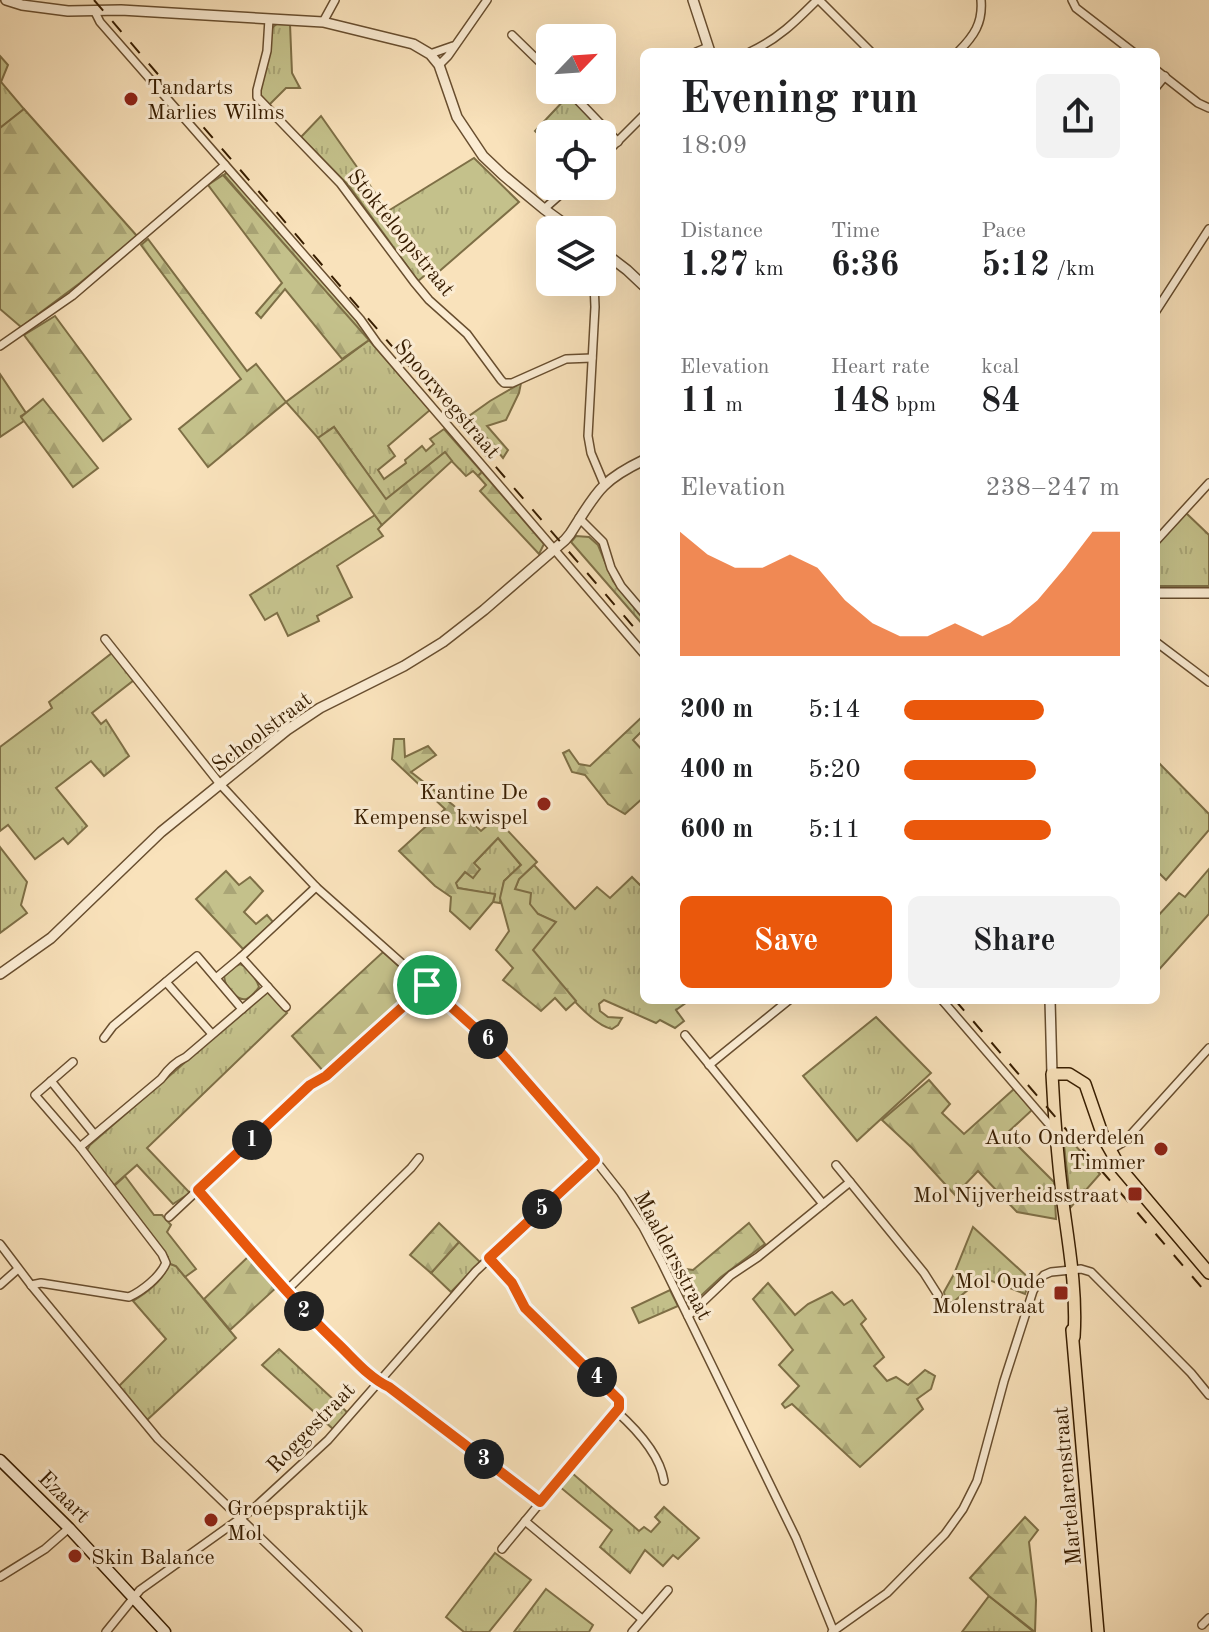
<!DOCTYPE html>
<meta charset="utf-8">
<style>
:root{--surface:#fff;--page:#f2f2f2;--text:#202124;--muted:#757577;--accent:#ea580c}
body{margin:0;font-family:"Old Standard TT",serif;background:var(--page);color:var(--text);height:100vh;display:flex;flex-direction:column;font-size:30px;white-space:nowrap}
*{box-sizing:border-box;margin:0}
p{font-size:26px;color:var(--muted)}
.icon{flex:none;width:44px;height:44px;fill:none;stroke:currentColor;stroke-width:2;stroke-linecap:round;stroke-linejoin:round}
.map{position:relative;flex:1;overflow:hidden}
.side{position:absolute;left:640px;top:48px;width:520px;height:956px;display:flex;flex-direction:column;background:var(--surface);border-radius:12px;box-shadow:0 8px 32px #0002}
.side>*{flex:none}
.needle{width:52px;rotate:65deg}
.tools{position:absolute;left:536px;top:24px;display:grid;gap:16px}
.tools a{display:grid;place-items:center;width:80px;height:80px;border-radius:12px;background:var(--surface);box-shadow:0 8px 32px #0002;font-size:40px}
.pin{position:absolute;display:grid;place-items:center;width:68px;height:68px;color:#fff;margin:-34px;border:4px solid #fff;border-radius:50%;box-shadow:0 2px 8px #0007}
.km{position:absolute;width:40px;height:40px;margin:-20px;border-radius:50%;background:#222;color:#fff;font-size:22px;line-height:40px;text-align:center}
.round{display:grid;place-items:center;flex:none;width:84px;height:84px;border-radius:12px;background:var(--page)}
.headline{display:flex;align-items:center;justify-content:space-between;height:136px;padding:0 40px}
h1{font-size:44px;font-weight:700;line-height:60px}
.stats{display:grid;grid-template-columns:repeat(3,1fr);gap:12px;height:136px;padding:8px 40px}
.stats div{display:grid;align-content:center}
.stats b{font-size:34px;font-weight:700}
.stats small{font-size:22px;font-weight:400}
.stats p{font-size:22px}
.chart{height:224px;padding:16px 40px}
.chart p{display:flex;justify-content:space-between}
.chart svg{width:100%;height:144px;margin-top:8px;fill:var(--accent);opacity:.7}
.primary-button{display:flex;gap:16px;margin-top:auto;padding:16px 40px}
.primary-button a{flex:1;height:92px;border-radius:12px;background:var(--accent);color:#fff;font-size:32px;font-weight:700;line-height:92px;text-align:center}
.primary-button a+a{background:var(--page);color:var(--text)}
ul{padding:0 40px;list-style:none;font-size:26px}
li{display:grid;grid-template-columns:128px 96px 1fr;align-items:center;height:60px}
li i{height:20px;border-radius:10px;background:var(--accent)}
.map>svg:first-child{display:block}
.grass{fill:url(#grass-tufts);stroke:#7e6f46;stroke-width:2}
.forest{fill:url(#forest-firs);stroke:#7e6f46;stroke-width:2}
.green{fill:#c4c18b;stroke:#7e6f46;stroke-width:2}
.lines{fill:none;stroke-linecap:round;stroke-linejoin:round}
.minor-casing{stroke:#684e2f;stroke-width:10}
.tertiary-casing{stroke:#684e2f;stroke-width:12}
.secondary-casing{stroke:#371d00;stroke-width:13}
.primary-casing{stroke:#371d00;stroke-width:14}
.minor{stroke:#fbecd3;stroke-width:7}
.tertiary{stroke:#fbecd3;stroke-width:9}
.secondary{stroke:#fbecd3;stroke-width:10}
.primary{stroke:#f9e2bb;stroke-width:11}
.rail{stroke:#371d00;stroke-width:2;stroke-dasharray:14 14;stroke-linecap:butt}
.route-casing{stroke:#fff;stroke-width:16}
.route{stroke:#ea580c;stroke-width:10}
.poi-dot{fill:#8f2418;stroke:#fbecd3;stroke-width:3}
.labels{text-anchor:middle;stroke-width:6;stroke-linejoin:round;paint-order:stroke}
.poi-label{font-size:22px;fill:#371d00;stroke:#fbecd3;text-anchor:end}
.street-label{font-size:22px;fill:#371d00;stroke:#fbecd3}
</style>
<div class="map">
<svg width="1209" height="1632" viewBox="0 0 1209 1632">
<defs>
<pattern id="grass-tufts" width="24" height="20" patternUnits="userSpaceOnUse" patternTransform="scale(2)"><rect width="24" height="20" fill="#c4c18b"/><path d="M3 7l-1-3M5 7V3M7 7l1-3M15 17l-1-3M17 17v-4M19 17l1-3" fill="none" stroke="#a9a576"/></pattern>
<pattern id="forest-firs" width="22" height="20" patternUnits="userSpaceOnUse" patternTransform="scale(2)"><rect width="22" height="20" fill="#c4c18b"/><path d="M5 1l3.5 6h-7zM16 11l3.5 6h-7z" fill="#a9a576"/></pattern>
</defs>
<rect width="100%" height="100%" fill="#f9e2bb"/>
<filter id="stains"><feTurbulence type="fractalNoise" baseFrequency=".0025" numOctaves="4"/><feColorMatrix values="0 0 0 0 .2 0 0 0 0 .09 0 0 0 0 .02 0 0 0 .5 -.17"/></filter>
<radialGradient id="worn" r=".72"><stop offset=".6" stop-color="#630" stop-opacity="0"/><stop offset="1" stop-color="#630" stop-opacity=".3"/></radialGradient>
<!-- grass -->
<g class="grass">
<polygon points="278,23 290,24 292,73 300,88 286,88 269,105 261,96 260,91 270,32 273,27"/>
<polygon points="0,56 8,65 1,82 24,109 0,128"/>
<polygon points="568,96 592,119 578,134 550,134 550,146 535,131"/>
<polygon points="321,116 388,211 474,158 519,202 435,275 430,271 418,281 349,186 301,137"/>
<polygon points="226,173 232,175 370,335 366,338 224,175"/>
<polygon points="369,340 430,410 388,446 395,456 378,470 384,479 406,463 405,460 422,446 426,451 434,444 430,439 444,429 482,472 478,476 473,471 466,476 444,453 386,500 334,427 318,438 286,402"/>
<polygon points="0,374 26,413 21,416 24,421 0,437"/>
<polygon points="1185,512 1209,535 1209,586 1156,586 1156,546"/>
<polygon points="375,515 382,525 378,529 383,536 337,566 352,597 317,616 319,621 288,636 277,613 265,620 250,595"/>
<polygon points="576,536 589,537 598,545 613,581 644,620 644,626 571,542"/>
<polygon points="112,653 134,680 92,713 101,724 106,720 129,756 104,776 91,761 56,788 87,826 68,844 63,838 35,859 8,825 0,831 0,747 52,708 49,702"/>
<polygon points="1158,762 1209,814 1209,830 1166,880 1156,870 1156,763"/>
<polygon points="498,838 521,865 504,881 500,903 493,902 495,895 458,888 455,883 465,872 473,877 474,863"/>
<polygon points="0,847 27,882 21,905 27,913 0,933"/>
<path d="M534 865 575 909 597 887 610 898 632 877 644 889V1000H690L676 1010 684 1021 675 1028 660 1020 656 1023 604 1000 599 1004 600 1011 608 1017 622 1018 618 1025 612 1029C587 1024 550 971 532 950L555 922 538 914 515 889 519 879Z"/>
<polygon points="1209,869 1209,914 1156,973 1156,918 1179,893 1185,897"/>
<path d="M240 964C249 968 256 978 259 987 251 998 244 1005 233 993 227 987 225 984 224 976L234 967Z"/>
<polygon points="267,991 287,1013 147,1148 190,1193 173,1204 137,1165 113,1186 87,1150 90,1145"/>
<polygon points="876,1017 931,1073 857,1141 803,1076"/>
<polygon points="1063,1136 1069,1138 1100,1174 1071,1207"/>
<polygon points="973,1227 1030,1279 1025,1294 979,1276 974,1285 952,1303 945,1298 944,1292 954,1274"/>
<polygon points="459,1242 480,1262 451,1292 431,1273"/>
<path d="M168 1263 176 1266 236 1338 147 1420 118 1387 166 1339 133 1301C146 1293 166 1279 168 1263Z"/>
<polygon points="670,1290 678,1306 639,1323 632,1308"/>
<polygon points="279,1349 348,1413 333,1429 262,1365"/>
<polygon points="572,1473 639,1531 644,1527 651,1532 660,1522 655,1517 664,1507 699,1538 678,1559 673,1555 663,1566 645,1550 630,1573 600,1547 612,1530 560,1487"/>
<polygon points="495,1553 531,1580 489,1632 464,1632 446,1617"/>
<polygon points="546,1589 593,1625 589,1632 514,1632"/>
<polygon points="989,1596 1034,1632 962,1632"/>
</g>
<!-- forest -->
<g class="forest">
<polygon points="24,109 137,236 80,283 21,327 0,309 0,128"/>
<polygon points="223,175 369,340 342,359 285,289 261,318 256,313 282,283 208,185"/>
<polygon points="148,239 247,371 256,364 286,402 208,467 179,429 241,379 141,245"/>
<polygon points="55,316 131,419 103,441 24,335"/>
<polygon points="521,383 519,393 506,420 487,426 508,450 503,458 469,416 490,401"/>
<polygon points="43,399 98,468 73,487 21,417"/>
<polygon points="334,427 386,499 445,452 452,461 382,525 318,438"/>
<polygon points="482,472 544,544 539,554 480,491 486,485 478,476"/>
<polygon points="644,715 644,729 633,740 644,752 644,797 625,814 608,804 585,775 572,772 563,753 569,750 579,764 590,766"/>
<polygon points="394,739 404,739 405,757 428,746 436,755 411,772 453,805 481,831 496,818 537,862 519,879 515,889 531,893 530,904 538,914 556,922 533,950 576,1001 566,1010 555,998 541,1011 503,980 513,968 496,950 509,931 500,898 504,881 521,865 498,838 474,863 480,869 473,878 465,872 456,883 458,888 495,894 493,902 470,929 450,911 451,897 435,886 399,851 445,809 392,759"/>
<polygon points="226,871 239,885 250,877 263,891 244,912 256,924 267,915 273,922 243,949 196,899"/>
<polygon points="383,952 415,981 415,990 364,1034 324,1072 292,1036"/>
<polygon points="929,1080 950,1104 942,1113 964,1134 1014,1089 1032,1110 1006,1134 1054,1182 1056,1219 1017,1212 978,1171 955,1195 912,1148 882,1120"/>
<polygon points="439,1223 459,1242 431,1273 410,1255"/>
<polygon points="749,1223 765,1244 721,1277 690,1306 674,1276 686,1269 693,1270"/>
<polygon points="250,1255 278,1286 230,1330 204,1299"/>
<polygon points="768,1283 795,1315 808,1304 832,1292 844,1305 852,1300 866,1319 861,1324 884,1357 874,1366 887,1381 896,1377 908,1385 925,1370 935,1376 931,1389 917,1399 923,1409 860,1467 792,1404 785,1408 782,1404 799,1386 779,1365 793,1350 753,1299"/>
<polygon points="1025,1517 1038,1530 1029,1542 1036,1600 1035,1632 989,1596 970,1578"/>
</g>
<!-- green -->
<polygon class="green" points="125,1176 154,1215 162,1215 171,1225 167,1232 196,1269 185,1277 176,1266 168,1263 168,1257 113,1187"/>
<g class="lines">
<!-- minor casing -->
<g class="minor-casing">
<g id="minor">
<polyline points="819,0 871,52"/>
<polyline points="1072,0 1076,8 1133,52"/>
<polyline points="95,12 100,22 360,319 377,343 644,654"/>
<polyline points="269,19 267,51 257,90 257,97 340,183 414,282 429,300 467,334 501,380 504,383 512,383 566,359 592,358"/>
<polyline points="323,22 335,0"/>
<polyline points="512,35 550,72"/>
<polyline points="696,52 708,47"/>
<path d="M750 52C778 39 795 22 817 0"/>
<path d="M958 52C974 36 983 23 981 0"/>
<polyline points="430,54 453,46"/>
<polyline points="439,65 448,56 487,0"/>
<polyline points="1156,70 1198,103 1209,108"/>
<polyline points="1156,87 1165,76"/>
<polyline points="568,90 618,142"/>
<polyline points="602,157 644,115"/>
<polyline points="544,209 570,186"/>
<polyline points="594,282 595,307 588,436 591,453 604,484"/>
<polyline points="1156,311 1209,229"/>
<polyline points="0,346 72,296 225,165"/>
<polyline points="579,518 603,542 611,568 621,586 644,613"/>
<polyline points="1156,541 1209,483"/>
<polyline points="105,639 220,784 280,849 316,887 496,1047 542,1098 595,1160 621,1193 643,1227 662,1263 796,1538 834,1632"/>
<polyline points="1156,642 1209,682"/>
<polyline points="241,957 286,1007"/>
<polyline points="216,978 241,957 316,887"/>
<polyline points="166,982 212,1034"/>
<polyline points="942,1000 1048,1123 1055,1128"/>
<polyline points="685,1035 823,1204"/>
<polyline points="104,1038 113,1026 197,956 242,1009"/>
<polyline points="709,1065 789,1000"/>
<polyline points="51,1081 94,1134"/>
<path d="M80 1147 161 1079C168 1069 175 1062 186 1057L268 987"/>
<polyline points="1110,1150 1124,1142 1209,1048"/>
<polyline points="836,1165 850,1182"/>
<path d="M198 1190C244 1242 287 1295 337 1343 353 1358 369 1378 389 1387L540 1502"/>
<polyline points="169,1217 310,1085 326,1076 427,985"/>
<polyline points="0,1244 31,1285 158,1439 358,1632"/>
<path d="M489 1258 512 1283 525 1308 617 1396 619 1404 616 1411C635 1428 660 1454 664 1481"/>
<polyline points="0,1285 18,1269"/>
<path d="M31 1285 41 1283 129 1297C142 1291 160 1277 166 1263L162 1254 80 1147 35 1095 73 1062"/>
<polyline points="286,1291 411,1168 419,1158"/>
<polyline points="688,1316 731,1275 758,1257 850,1182 924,1273 938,1295"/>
<polyline points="525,1521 642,1619"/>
<polyline points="502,1549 616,1411"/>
<polyline points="0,1577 45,1549 69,1528"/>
<polyline points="1202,1625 1209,1618"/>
<polyline points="106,1632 140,1590 252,1510 328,1440 476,1271 595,1160"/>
<polyline points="632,1632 668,1590"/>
<polyline points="832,1632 887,1593 945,1534 963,1509 977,1481 1004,1381 1033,1291 1039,1281 1044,1275 1051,1272 1081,1269 1091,1272 1191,1373 1209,1395"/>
</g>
</g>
<!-- tertiary casing -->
<g class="tertiary-casing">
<g id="tertiary">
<polyline points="6,0 22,5 68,11 121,10 323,22 413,44 430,54 439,65 457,117 483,156 503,175 544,209 573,230"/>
<polyline points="693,0 710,52"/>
<polyline points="602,251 627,270 644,286"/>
<polyline points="1156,593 1209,593"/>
<path d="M0 974 51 938 161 832 287 730 320 708 404 666 443 642 484 610 565 540 570 534C596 494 598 482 644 460"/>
<polyline points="1050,1000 1052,1074"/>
</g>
</g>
<!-- secondary casing -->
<g class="secondary-casing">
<polyline id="secondary" points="0,1460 69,1528 165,1632"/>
</g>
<!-- primary casing -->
<g class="primary-casing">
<g id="primary">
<polyline points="1072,1330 1098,1632"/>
<path d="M1074 1337C1077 1292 1069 1247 1063 1203 1058 1161 1054 1116 1052 1074H1069L1085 1084 1104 1139 1121 1169 1209 1273"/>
</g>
</g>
<!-- minor -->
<use href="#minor" class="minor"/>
<!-- tertiary -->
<use href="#tertiary" class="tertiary"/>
<!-- secondary -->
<use href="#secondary" class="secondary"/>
<!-- primary -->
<use href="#primary" class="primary"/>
<!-- rail -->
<g class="rail">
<polyline points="94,0 644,639"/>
<polyline points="955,1000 1209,1296"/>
</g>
</g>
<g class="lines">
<!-- route casing -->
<g class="route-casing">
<path id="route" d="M427 985 496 1047 595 1160 489 1258 512 1283 525 1308 619 1400V1408L540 1502 389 1387C369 1378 353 1358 337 1343 287 1295 244 1242 198 1190L310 1085 326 1076Z"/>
</g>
<!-- route -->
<use href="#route" class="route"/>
</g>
<!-- markers -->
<g class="poi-dot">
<circle cx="131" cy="99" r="8"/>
<circle cx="544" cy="804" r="8"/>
<circle cx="1161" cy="1149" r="8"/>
<rect x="1127" y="1186" width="16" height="16" rx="4"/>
<rect x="1053" y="1285" width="16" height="16" rx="4"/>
<circle cx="211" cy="1520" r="8"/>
<circle cx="75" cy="1556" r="8"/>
</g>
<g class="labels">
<!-- poi labels -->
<g class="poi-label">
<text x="147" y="94" text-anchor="start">Tandarts<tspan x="147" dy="25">Marlies Wilms</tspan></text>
<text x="528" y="799">Kantine De<tspan x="528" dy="25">Kempense kwispel</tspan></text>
<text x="1145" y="1144">Auto Onderdelen<tspan x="1145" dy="25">Timmer</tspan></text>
<text x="1119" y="1202">Mol Nijverheidsstraat</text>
<text x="1045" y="1288">Mol Oude<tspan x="1045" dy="25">Molenstraat</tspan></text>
<text x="227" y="1515" text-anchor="start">Groepspraktijk<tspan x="227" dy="25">Mol</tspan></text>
<text x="91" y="1564" text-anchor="start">Skin Balance</text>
</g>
<!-- street labels -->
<g class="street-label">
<text transform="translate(402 232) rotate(51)" y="8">Stokteloopstraat</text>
<text transform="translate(448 398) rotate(49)" y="8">Spoorwegstraat</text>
<text transform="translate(261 731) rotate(-37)" y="8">Schoolstraat</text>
<text transform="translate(674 1255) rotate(62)" y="8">Maaldersstraat</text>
<text transform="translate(310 1427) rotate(-46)" y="8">Roggestraat</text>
<text transform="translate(1066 1486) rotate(-95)" y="8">Martelarenstraat</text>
<text transform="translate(65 1496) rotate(45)" y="8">Ezaart</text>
</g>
</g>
<rect width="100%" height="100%" filter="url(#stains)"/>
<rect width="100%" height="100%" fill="url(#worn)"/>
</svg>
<div class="tools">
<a><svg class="needle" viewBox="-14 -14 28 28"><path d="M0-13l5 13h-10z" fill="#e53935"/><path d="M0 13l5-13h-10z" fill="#757577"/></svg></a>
<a><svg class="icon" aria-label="locate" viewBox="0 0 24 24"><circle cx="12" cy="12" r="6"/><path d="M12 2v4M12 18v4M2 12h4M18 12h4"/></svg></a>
<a><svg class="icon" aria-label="layers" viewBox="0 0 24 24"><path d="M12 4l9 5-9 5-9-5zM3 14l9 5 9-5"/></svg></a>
</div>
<div class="pin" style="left:427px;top:985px;background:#1e9e55"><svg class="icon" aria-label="arrive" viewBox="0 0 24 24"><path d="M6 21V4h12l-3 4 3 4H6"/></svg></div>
<b class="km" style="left:252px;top:1140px">1</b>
<b class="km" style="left:304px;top:1311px">2</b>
<b class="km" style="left:484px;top:1459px">3</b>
<b class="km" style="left:597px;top:1377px">4</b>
<b class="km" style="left:542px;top:1209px">5</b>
<b class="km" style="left:488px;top:1039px">6</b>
<section class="side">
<div class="headline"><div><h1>Evening run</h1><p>18:09</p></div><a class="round"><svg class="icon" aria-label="share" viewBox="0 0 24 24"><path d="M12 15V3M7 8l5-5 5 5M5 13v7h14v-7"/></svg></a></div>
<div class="stats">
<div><p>Distance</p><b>1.27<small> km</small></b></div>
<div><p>Time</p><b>6:36</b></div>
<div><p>Pace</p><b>5:12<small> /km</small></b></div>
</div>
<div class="stats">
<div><p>Elevation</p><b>11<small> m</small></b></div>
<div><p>Heart rate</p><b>148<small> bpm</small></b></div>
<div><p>kcal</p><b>84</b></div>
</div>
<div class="chart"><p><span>Elevation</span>238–247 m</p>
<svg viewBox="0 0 160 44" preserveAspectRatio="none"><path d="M0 44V6L10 13L20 17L30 17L40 13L50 17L60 27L70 34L80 38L90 38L100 34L110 38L120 34L130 27L140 17L150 6L160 6V44z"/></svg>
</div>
<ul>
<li><b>200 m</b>5:14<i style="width:65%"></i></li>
<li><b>400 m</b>5:20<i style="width:61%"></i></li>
<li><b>600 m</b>5:11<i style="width:68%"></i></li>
</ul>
<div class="primary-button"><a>Save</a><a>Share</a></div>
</section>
</div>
